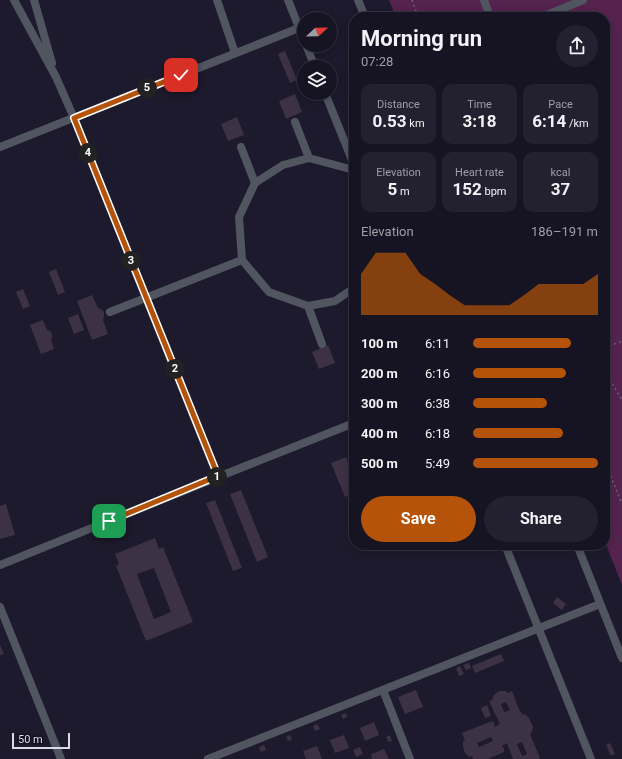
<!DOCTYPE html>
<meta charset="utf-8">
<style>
:root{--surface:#161422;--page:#23212f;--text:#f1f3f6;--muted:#9e9ea5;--line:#353340;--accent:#b45309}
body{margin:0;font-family:Roboto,sans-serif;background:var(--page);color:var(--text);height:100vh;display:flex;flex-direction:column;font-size:15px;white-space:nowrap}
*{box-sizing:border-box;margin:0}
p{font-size:13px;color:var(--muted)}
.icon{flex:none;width:22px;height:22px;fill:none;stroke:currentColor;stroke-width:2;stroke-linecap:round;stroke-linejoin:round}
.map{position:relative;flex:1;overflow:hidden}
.details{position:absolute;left:349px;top:12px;width:261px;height:538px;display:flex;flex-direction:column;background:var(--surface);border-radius:16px;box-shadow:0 2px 10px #0003,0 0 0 1px var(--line)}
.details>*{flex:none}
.needle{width:26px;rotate:68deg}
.buttons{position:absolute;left:297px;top:12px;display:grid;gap:8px}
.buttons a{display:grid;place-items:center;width:40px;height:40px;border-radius:50%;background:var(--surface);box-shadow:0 2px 10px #0003,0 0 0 1px var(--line);font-size:20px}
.scale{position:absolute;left:12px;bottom:10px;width:58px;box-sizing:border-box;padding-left:4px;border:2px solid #dcdae8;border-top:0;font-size:11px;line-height:14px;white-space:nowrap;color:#dcdae8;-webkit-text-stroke:3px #141123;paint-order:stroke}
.pin{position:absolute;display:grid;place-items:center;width:34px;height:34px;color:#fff;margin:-17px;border-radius:8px;box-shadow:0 2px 6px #0006}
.km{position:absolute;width:20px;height:20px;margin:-10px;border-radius:50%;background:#222;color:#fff;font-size:11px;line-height:20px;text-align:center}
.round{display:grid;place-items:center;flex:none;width:42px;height:42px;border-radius:21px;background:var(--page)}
.overview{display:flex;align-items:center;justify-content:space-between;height:68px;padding:0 12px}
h1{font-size:22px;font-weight:700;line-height:30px}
.metrics{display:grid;grid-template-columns:repeat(3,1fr);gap:6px;height:68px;padding:4px 12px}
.metrics div{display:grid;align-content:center;border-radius:10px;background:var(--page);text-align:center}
.metrics b{font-size:17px;font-weight:700}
.metrics small{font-size:11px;font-weight:400}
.metrics p{font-size:11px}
.chart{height:112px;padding:8px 12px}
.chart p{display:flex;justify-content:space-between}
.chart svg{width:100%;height:72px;margin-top:4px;fill:var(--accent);opacity:.7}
.button{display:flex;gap:8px;margin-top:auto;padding:8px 12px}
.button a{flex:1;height:46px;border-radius:24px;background:var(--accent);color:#fff;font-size:16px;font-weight:700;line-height:46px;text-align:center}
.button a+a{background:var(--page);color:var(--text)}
ul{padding:0 12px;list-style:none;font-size:13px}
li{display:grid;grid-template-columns:64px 48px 1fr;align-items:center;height:30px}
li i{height:10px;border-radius:5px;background:var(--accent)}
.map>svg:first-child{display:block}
.green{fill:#55234e}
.building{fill:#3d3145;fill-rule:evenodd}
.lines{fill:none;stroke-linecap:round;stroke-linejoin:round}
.path{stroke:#666374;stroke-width:1.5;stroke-dasharray:2 3;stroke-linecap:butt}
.minor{stroke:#51555f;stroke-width:8}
.route-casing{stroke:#fff;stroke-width:8}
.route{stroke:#b45309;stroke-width:5}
</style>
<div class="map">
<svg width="622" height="759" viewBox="0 0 622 759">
<rect width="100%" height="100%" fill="#1d1a2d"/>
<!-- green -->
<polygon class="green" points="389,0 622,0 622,585 605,542 605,17 396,17"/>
<!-- building -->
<g class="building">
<polygon points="285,51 297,80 290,83 278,54"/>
<polygon points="295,94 302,112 286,119 279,101"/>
<polygon points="237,117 244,135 228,141 221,124"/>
<polygon points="56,269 65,292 58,295 49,272"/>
<polygon points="23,289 30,306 23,309 16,292"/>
<polygon points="92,295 98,308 101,309 104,312 104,317 103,320 108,334 92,340 77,301"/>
<polygon points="78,314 84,330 74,334 68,318"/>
<polygon points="43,320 47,330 50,331 52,334 52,337 51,339 54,349 41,354 30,325"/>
<polygon points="328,345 335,363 319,369 312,352"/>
<polygon points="346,457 354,477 354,493 345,497 331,463"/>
<polygon points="241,490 268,557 257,562 230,494"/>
<polygon points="215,500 242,568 233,571 206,503"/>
<polygon points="6,504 15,535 0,539 0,506"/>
<path d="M155 538 159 549 163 547 193 622 146 641 116 566 119 564 115 554ZM154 568 171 612 154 619 137 574Z"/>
<polygon points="557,597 566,604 562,610 553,603"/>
<polygon points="0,645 4,654 0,655"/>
<polygon points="501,654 504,661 475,673 472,666"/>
<polygon points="469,663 471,668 466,670 463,665"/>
<polygon points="460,666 464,674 459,676 456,668"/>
<polygon points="416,690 423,707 405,714 398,697"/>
<path d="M499 691H506L508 693 512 691 520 712 521 711 522 715 525 714 529 718 533 727 532 732 530 734 540 758 539 759H513L507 743 502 746 503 748 504 747V752L488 759H473L472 756 469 757 465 753 463 747V741L465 740 462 733 492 721 495 724 494 725V727L500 724 489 701 492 700 493 696 496 693ZM506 702 510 710 504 712 501 704ZM491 737 493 741 479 747 477 743ZM522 742 527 754 522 756 517 744Z"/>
<polygon points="487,705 491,716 485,718 481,708"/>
<polygon points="346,713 347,717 343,719 341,715"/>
<polygon points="374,722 379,735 365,741 360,728"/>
<polygon points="317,724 320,729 315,731 313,726"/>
<polygon points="290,735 292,740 288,741 286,737"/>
<polygon points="344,735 349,748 335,753 330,740"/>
<polygon points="390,735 392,741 388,742 386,737"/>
<polygon points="610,743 615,754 611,756 606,745"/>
<polygon points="264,745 266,750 261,752 259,747"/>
<polygon points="317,746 322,759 306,759 303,751"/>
<polygon points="360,747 363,754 356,757 353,750"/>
<polygon points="384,749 389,759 372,759 371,754"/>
</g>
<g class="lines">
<!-- path -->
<g class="path">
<polyline points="412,0 418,17"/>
<polyline points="605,348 622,341"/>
<polyline points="605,371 622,400"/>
<polyline points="605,462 622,504"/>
</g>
<!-- minor -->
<g class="minor">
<polyline points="14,0 56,77 74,118 218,477"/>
<polyline points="34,0 52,63"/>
<polyline points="217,0 235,53"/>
<polyline points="288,0 304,40"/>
<polyline points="358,0 365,17"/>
<polyline points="484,0 490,17"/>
<polyline points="542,17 583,0"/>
<polyline points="306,45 315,67"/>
<polyline points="325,93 354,165"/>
<polyline points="295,122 309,158"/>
<polyline points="0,147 299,28"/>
<polyline points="241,147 255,183"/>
<polyline points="242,260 269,292 308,306 335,301 354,288"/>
<polyline points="308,306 322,344"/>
<polyline points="110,312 242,260 239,217 255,183 283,165 309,158 354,170"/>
<polyline points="505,545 591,759"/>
<polyline points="577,545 622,658"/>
<polyline points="0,565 218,477 354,423"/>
<polyline points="0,607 61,759"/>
<polyline points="383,690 410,759"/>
<polyline points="208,759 600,604"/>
</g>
</g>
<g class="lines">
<!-- route casing -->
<g class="route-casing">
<polyline id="route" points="109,521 218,476 74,118 181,75"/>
</g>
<!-- route -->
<use href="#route" class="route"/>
</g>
</svg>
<div class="buttons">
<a><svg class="needle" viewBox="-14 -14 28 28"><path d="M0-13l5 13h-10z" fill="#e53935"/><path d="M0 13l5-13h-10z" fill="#9e9ea5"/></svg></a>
<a><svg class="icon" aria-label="layers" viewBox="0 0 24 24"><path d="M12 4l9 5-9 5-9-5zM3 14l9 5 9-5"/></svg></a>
</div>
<div class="scale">50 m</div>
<div class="pin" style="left:109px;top:521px;background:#1e9e55"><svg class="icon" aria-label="arrive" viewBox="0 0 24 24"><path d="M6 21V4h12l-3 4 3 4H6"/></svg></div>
<div class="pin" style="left:181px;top:75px;background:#d93025"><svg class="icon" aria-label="check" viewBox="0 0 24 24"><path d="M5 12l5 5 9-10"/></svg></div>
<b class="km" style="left:217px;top:477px">1</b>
<b class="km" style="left:175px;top:369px">2</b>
<b class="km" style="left:131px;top:261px">3</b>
<b class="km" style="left:88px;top:153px">4</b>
<b class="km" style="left:147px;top:88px">5</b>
<section class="details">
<div class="overview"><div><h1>Morning run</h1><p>07:28</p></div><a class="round"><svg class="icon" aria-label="share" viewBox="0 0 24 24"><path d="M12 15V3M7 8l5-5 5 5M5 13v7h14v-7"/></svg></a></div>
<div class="metrics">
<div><p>Distance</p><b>0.53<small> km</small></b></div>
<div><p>Time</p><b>3:18</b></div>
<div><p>Pace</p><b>6:14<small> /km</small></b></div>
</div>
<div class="metrics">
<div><p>Elevation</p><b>5<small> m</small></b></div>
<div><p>Heart rate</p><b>152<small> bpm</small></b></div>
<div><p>kcal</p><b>37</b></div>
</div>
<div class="chart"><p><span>Elevation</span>186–191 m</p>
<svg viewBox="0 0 160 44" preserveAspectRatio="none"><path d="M0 44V19L10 6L20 6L30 6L40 19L50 25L60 32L70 38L80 38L90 38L100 38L110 32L120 25L130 25L140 25L150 25L160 19V44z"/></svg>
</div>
<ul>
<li><b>100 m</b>6:11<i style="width:78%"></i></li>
<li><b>200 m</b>6:16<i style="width:74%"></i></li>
<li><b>300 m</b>6:38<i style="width:59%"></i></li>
<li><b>400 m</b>6:18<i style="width:72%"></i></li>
<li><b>500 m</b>5:49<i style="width:100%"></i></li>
</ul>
<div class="button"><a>Save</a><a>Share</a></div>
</section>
</div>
